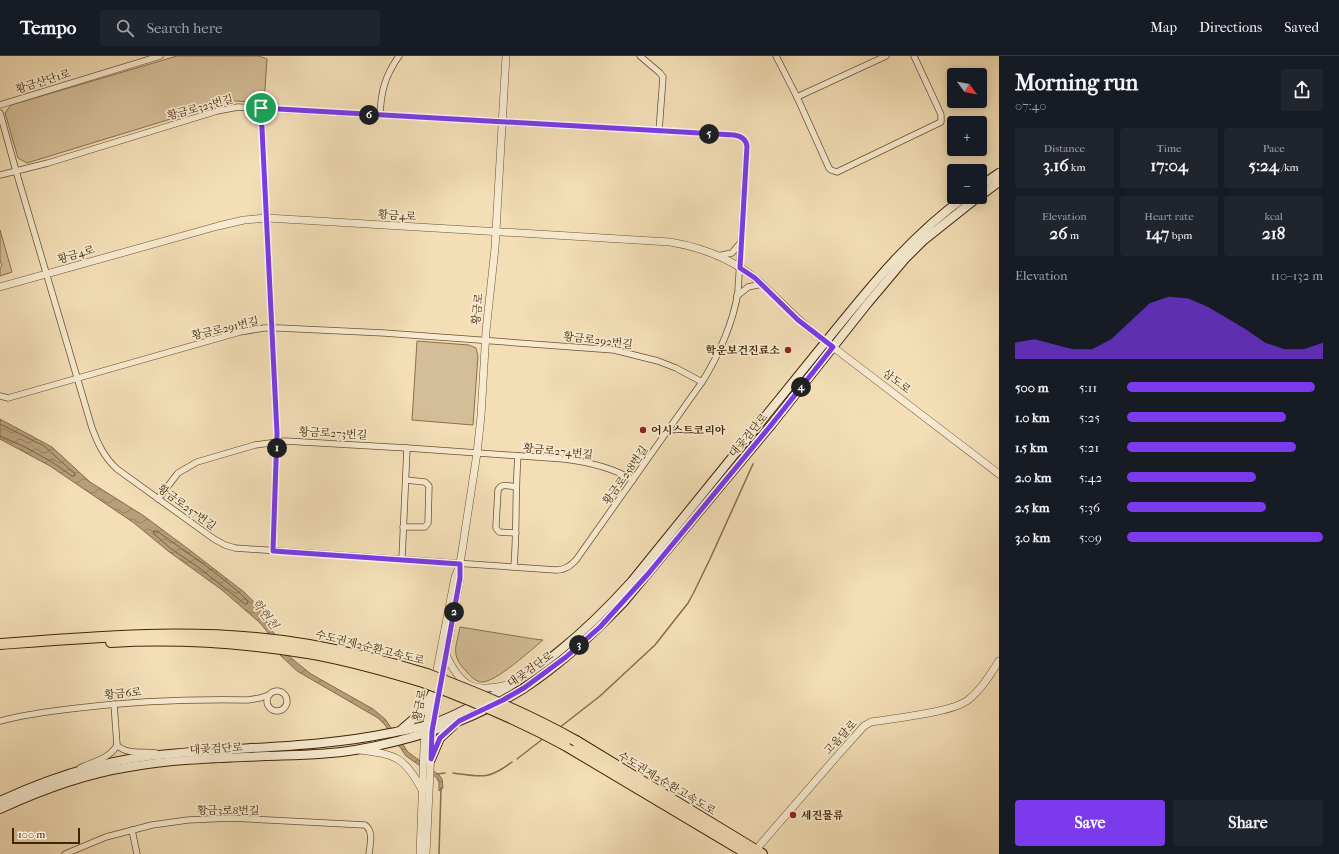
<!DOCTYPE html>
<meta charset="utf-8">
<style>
:root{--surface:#171b24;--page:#20242c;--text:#f1f3f6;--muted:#9ea1a6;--line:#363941;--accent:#7c3aed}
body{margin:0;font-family:"IM FELL French Canon","Noto Serif KR",serif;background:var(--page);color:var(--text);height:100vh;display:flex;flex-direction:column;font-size:15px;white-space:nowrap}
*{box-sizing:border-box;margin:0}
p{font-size:13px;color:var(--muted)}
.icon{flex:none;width:22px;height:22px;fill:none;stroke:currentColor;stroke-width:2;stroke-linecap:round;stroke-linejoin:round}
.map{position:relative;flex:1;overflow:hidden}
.side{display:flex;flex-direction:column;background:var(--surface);width:340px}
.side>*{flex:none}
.needle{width:26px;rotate:122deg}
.buttons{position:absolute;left:947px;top:12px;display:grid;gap:8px}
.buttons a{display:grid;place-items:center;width:40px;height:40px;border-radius:4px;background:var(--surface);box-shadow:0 2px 10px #0003;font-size:20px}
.scale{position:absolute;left:12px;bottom:10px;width:68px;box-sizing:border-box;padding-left:4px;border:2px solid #3f2305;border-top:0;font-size:11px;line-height:14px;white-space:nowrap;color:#3f2305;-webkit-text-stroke:3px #f7ead0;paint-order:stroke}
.pin{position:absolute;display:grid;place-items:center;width:34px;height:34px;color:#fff;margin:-17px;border:2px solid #fff;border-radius:50%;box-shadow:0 1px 4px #0007}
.km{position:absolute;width:20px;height:20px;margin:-10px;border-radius:50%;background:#222;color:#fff;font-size:11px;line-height:20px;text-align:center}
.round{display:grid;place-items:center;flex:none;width:42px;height:42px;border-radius:4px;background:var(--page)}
.summary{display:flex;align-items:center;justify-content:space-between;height:68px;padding:0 16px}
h1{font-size:22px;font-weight:800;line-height:30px}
.metrics{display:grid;grid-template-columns:repeat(3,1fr);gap:6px;height:68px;padding:4px 16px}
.metrics div{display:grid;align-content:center;border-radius:4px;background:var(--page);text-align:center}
.metrics b{font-size:17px;font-weight:800}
.metrics small{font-size:11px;font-weight:400}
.metrics p{font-size:11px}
.chart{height:112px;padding:8px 16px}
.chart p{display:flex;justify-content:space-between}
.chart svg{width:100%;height:72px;margin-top:4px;fill:var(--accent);opacity:.7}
.button{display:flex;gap:8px;margin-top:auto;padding:8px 16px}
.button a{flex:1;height:46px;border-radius:4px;background:var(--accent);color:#fff;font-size:16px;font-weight:800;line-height:46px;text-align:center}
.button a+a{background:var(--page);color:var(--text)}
ul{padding:0 16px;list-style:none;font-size:13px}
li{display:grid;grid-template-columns:64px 48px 1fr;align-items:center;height:30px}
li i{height:10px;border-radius:5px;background:var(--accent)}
header{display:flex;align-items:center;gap:24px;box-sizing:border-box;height:56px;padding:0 20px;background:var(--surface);border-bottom:1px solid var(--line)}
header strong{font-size:19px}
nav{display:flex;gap:22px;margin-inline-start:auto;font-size:14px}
.search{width:280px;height:36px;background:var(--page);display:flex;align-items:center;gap:10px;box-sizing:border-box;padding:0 14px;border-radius:4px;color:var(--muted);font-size:15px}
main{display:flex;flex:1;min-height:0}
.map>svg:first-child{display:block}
.green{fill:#d4be98;stroke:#8a704e}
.water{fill:url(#water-waves);stroke:#866d4b}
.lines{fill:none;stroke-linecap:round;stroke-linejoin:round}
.shore{stroke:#7a6040;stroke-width:1}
.stream{stroke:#866d4b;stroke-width:1.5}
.minor-casing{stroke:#6c5231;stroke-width:7}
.tertiary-casing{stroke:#6c5231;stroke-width:8}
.secondary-casing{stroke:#3f2305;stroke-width:10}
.motorway-casing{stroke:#3f2305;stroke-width:12}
.minor{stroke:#f7ead0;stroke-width:5.5}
.tertiary{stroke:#f7ead0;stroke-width:7}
.secondary{stroke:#f7ead0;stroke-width:8}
.motorway{stroke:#f3deb6;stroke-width:10}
.motorway-bridge-casing{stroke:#3f2305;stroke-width:12;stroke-linecap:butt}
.motorway-bridge{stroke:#f3deb6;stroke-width:10}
.route-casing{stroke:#fff;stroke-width:8}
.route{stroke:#7c3aed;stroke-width:5}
.poi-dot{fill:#8f2418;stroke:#f7ead0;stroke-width:1.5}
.labels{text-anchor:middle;stroke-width:3.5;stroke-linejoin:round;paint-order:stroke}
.street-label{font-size:11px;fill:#3f2305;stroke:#f7ead0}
.poi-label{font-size:11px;font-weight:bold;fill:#3f2305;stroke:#f7ead0;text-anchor:start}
.water-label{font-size:12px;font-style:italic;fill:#634828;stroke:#f7ead0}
</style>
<header>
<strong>Tempo</strong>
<div class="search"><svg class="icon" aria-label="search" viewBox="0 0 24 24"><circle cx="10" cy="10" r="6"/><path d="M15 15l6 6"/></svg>Search here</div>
<nav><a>Map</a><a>Directions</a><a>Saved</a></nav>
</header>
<main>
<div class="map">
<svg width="999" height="798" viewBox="0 0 999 798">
<defs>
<pattern id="water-waves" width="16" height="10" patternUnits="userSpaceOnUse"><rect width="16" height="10" fill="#b69e7a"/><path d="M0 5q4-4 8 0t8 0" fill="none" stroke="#958062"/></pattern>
</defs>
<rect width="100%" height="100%" fill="#f3deb6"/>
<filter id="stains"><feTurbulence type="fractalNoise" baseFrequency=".005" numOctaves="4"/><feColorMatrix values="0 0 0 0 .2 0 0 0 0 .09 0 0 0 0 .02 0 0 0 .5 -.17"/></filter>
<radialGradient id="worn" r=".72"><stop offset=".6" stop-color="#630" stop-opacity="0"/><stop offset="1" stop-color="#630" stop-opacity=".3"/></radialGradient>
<!-- green -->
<g class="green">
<polygon points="177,0 259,0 267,3 264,47 236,45 223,47 27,107 18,102 5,57 11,49"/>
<polygon points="0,174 12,216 0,220 0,212 2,210 0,204"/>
<polygon points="417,285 469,289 476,292 478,300 473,369 412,364"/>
<path d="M460 571 534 583 543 584C531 594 496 626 482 626 476 626 470 620 467 616 450 599 456 592 460 571Z"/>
</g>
<!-- water -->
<polygon class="water" points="0,363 52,391 90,426 144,460 191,495 244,536 259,551 280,588 288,599 296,606 311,618 373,653 385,663 408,696 439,719 442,723 443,732 439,735 439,726 436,721 406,700 385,669 378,662 297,615 280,599 266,574 259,566 222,534 168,495 134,467 50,410 0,383"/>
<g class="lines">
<!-- shore -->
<g class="shore">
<polyline points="0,368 44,390 74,417 75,420 72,420 52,406 23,390 0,380"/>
<path d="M154 475H157C187 497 222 519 248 545L247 548H245L198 511 170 492 154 478Z"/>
</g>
<!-- stream -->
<g class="stream">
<polyline points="559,672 600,640 655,589 688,547 693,538 710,503 753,408"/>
<polyline points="517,703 544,682"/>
<path d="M453 717C482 721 488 724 512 706"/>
<polyline points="437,718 445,717"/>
<polyline points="439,798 441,732"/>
</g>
<!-- minor casing -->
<g class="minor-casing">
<g id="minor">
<polyline points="640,0 660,17 663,21 659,75"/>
<polyline points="776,0 797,41 829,112 831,114 837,116 941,66 941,59 939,54 914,0"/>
<polyline points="797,41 886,0"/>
<polyline points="0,49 160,0"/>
<path d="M238 51 734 79C741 80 746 83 747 90L738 235C734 265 718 301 702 326L576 504C570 510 565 514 556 514L235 492 225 489 214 483 117 413C104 401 98 388 92 372L16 115 48 107 217 55Z"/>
<polyline points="261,52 277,377 273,495"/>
<polyline points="0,57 16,115 0,119"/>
<path d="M380 59C381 35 385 20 399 0"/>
<polyline points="717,200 732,197 741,186"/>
<polyline points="737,240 748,231 762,228"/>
<polyline points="0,340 8,342 240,276 264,272 279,272 384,277 614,294 658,305 676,312 702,326"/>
<path d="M516 431C510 430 501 427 498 434L496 469V472L499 476 516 477"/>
<path d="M158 443 178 417 197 406 255 389 285 385 407 392 564 403C588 406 612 411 633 424"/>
<polyline points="403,471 425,471 428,467 429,430 425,426 406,424"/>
<polyline points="402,503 407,392"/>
<path d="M514 510C517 474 515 437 518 400"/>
<circle cx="277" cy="645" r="10"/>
<path d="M0 665C26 658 52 655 78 652 136 645 191 643 248 644L260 642 269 639"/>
<path d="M117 689C126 699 144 695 156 697"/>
<path d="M80 712C92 706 111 702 117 689L114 648"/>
<polyline points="132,774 137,798"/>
<path d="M65 798 106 781 152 769 188 764 230 762 365 769C374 775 370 789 369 798"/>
</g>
</g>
<!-- tertiary casing -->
<g class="tertiary-casing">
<g id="tertiary">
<path d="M0 231 218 170 244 164 267 162 670 186C700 191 732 203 756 223 775 239 792 259 812 275L999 418"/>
<path d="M446 599C461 631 473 637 508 629"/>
<polyline points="435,624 455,521 459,511"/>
<path d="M359 694C395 698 405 701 422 734"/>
<path d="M760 789 838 699 864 670 871 666C894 662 951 657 968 644 981 634 990 619 999 605"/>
<polyline points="420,798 424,691 425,677 432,641"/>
<polyline points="426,798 432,675 460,522 460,507 462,495 477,397 481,360 486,275 495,192 506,0"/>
</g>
</g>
<!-- secondary casing -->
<g class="secondary-casing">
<g id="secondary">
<polyline points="980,130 999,117"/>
<polyline points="980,140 999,126"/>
<polyline points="402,673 423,655 433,636"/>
<polyline points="431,703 440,682 453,670"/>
<path d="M0 745C45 724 93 708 142 701 225 690 308 694 390 677 405 674 420 672 434 667 447 663 460 656 472 650 535 621 586 576 632 525 695 448 756 371 819 294 863 240 907 182 965 141"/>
<path d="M0 753C41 734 84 718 129 711 174 703 221 702 267 700 296 699 326 699 355 694 414 684 473 664 523 633 560 609 593 578 623 547L772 368 868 247 905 203 924 184 978 141"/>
</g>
</g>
<!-- motorway casing -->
<g class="motorway-casing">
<g id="motorway">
<path d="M111 586C179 582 248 587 314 598 351 605 387 615 423 626"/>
<path d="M0 588C103 580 206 571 309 589 349 596 388 606 427 618"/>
<polyline points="576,685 762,798"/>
<polyline points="565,689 748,798"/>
</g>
</g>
<!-- minor -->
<use href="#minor" class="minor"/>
<!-- tertiary -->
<use href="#tertiary" class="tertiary"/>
<!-- secondary -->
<use href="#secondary" class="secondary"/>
<!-- motorway -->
<use href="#motorway" class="motorway"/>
<!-- motorway-bridge casing -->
<g class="motorway-bridge-casing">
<g id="motorway-bridge">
<path d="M427 618C478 637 528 658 576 685"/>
<path d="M423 626C472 644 519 664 565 689"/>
</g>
</g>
<!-- motorway-bridge -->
<use href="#motorway-bridge" class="motorway-bridge"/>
</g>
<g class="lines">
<!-- route casing -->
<g class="route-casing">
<path id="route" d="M261 52 734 79C741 80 746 83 747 90L740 212 755 222 798 264 833 291 772 368 648 518 600 571 566 601 524 632 503 644 459 665 440 682 431 703 432 675 460 522V508L273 495 277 377Z"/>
</g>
<!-- route -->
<use href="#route" class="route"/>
</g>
<!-- markers -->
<g class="poi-dot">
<circle cx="788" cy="294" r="4"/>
<circle cx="643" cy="374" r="4"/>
<circle cx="793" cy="759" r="4"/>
</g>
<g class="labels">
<!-- street labels -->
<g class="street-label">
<text transform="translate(43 25) rotate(-17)" y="4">황금산단1로</text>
<text transform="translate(200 51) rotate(-15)" y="4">황금로323번길</text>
<text transform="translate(397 159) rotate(4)" y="4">황금4로</text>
<text transform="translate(76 198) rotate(-16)" y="4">황금4로</text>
<text transform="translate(477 253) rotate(-84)" y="4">황금로</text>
<text transform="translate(225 272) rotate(-13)" y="4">황금로291번길</text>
<text transform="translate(598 284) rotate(7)" y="4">황금로292번길</text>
<text transform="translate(897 325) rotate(37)" y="4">삼도로</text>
<text transform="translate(333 377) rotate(3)" y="4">황금로273번길</text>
<text transform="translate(748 379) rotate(-50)" y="4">대곶검단로</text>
<text transform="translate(558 395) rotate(6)" y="4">황금로274번길</text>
<text transform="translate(625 419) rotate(-55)" y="4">황금로258번길</text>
<text transform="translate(187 451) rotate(36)" y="4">황금로257번길</text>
<text transform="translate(370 591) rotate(14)" y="4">수도권제2순환고속도로</text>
<text transform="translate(530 613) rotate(-35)" y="4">대곶검단로</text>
<text transform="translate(123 637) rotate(-5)" y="4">황금6로</text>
<text transform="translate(419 649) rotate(-79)" y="4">황금로</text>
<text transform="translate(840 681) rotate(-47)" y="4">고음달로</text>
<text transform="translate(216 692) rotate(-3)" y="4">대곶검단로</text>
<text transform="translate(667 727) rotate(31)" y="4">수도권제2순환고속도로</text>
<text x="228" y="758">황금3로8번길</text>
</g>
<!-- poi labels -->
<g class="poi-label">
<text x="780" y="298" text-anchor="end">학운보건진료소</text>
<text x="651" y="378">어시스트코리아</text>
<text x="801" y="763">세진물류</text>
</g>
<!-- water labels -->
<g class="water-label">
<text transform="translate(265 558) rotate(52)" y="4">학현천</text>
</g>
</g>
<rect width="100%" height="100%" filter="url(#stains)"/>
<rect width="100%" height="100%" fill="url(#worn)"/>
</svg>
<div class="buttons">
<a><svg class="needle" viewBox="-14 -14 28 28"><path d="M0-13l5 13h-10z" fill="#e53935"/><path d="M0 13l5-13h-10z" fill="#9ea1a6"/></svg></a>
<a>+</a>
<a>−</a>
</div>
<div class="scale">100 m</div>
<div class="pin" style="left:261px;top:52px;background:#1e9e55"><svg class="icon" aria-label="arrive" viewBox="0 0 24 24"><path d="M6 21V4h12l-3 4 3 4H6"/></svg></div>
<b class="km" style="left:277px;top:392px">1</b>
<b class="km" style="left:454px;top:556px">2</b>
<b class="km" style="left:579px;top:589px">3</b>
<b class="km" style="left:801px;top:331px">4</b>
<b class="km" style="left:709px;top:78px">5</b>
<b class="km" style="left:369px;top:59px">6</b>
</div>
<section class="side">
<div class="summary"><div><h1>Morning run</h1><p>07:40</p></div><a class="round"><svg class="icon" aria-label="share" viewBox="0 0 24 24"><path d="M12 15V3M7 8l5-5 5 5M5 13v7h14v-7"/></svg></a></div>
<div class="metrics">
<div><p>Distance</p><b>3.16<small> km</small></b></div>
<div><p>Time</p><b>17:04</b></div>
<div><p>Pace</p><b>5:24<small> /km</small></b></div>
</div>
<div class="metrics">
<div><p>Elevation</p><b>26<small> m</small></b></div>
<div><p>Heart rate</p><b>147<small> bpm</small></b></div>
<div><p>kcal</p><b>218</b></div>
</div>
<div class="chart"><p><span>Elevation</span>110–132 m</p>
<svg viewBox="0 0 160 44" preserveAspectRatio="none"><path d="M0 44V34L10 32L20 35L30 38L40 38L50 32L60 21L70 10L80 6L90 7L100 12L110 19L120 26L130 34L140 38L150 38L160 34V44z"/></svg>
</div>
<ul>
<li><b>500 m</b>5:11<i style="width:96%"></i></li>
<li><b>1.0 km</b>5:25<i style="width:81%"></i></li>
<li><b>1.5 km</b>5:21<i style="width:86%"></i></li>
<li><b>2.0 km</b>5:42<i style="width:66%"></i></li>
<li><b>2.5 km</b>5:36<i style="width:71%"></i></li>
<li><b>3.0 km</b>5:09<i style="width:100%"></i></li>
</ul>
<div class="button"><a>Save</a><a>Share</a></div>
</section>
</main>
